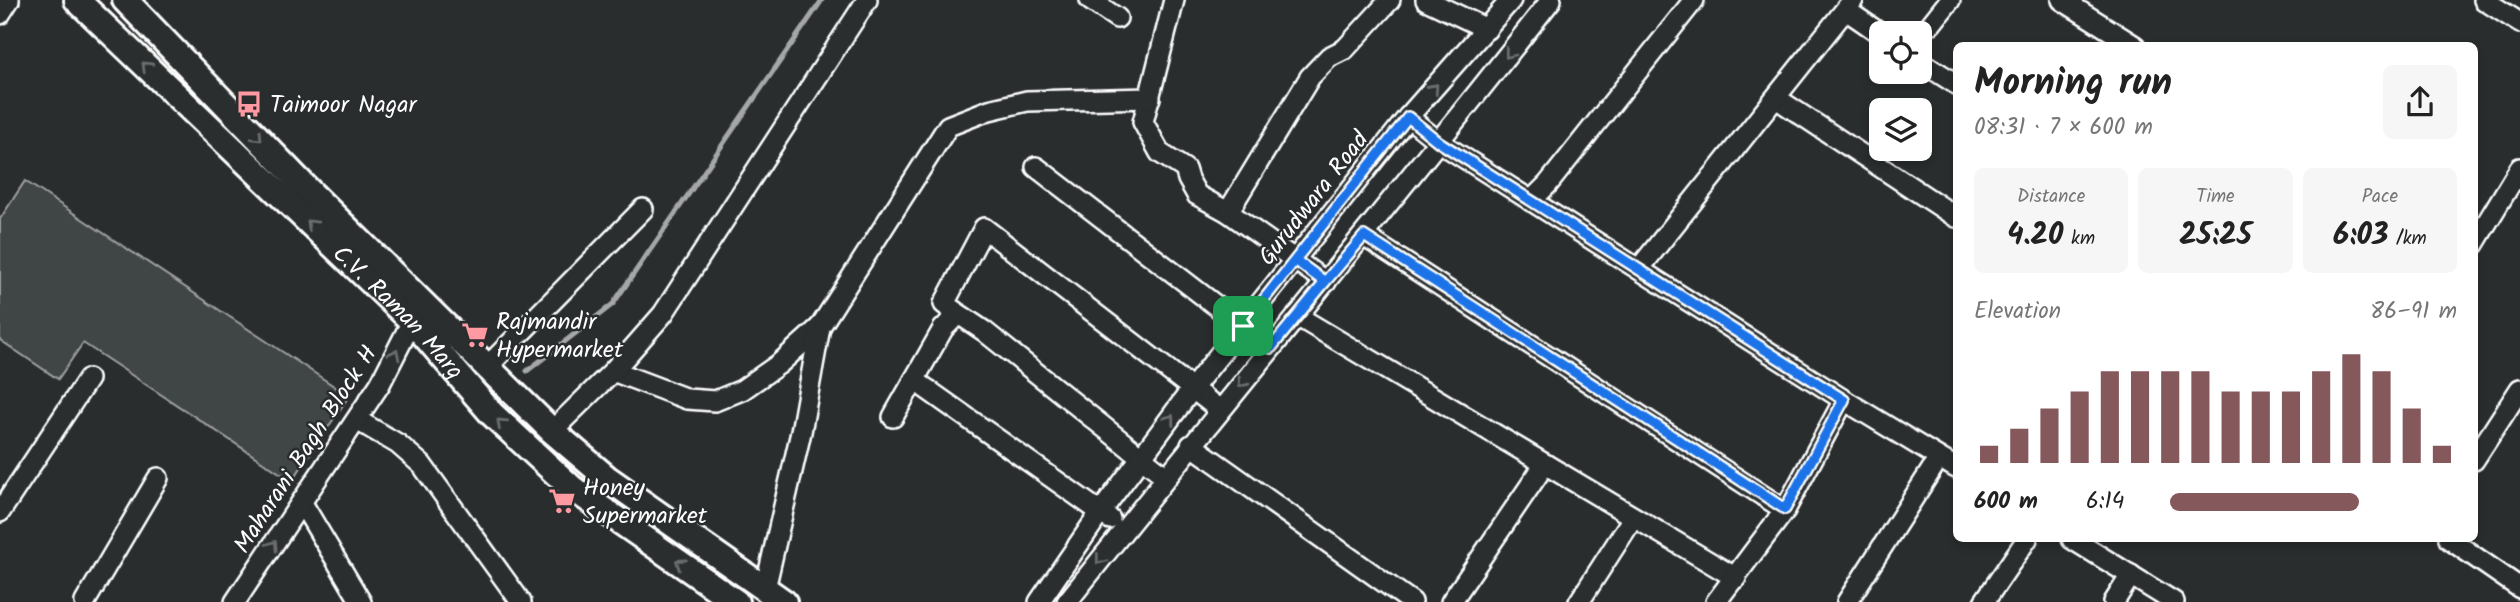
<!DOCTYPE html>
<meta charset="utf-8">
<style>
:root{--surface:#fff;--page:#f6f6f6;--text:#222;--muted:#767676;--accent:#85585c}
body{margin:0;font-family:Kalam,sans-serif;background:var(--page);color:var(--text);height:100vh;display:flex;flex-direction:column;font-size:26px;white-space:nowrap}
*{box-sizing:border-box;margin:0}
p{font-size:23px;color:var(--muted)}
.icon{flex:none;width:38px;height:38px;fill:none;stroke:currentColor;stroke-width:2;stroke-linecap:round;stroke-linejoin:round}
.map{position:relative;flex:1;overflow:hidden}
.panel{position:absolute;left:1953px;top:42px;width:525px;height:500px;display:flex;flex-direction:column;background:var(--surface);border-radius:10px;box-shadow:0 4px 10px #0003}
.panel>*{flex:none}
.tools{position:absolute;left:1869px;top:21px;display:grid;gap:14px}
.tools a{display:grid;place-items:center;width:63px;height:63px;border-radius:10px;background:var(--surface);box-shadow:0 4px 10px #0003;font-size:35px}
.pin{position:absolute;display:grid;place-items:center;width:60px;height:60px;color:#fff;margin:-30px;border-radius:14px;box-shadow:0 4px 10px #0006}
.round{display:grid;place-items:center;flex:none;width:74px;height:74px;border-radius:10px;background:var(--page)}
.summary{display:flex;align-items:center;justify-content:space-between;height:119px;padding:0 21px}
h1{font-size:38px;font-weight:800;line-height:52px}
.figures{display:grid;grid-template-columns:repeat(3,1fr);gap:10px;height:119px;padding:7px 21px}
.figures div{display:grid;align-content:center;border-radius:10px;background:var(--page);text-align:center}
.figures b{font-size:30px;font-weight:800}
.figures small{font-size:19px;font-weight:400}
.figures p{font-size:19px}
.chart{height:196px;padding:14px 21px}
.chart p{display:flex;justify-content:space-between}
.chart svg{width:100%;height:126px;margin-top:7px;stroke:var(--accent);stroke-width:6}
ul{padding:0 21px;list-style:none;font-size:23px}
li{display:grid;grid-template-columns:112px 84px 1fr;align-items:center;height:52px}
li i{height:18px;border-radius:9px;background:var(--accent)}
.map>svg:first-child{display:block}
.green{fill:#414445;stroke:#a0a2a2;stroke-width:2}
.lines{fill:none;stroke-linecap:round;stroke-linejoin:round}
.stream{stroke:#a6a7a7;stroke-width:5}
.minor-casing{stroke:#fff;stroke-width:24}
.major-casing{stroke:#fff;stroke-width:30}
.minor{stroke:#2a2d2e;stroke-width:19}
.major{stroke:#2a2d2e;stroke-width:24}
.oneway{stroke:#6a6c6d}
.route-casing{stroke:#fff;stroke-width:14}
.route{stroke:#1a73e8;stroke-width:9}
.labels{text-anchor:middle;stroke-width:5;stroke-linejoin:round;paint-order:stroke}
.poi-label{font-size:24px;fill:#fff;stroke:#2a2d2e;text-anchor:start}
.street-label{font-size:24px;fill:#fff;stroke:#2a2d2e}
</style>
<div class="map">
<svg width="2520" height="602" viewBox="0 0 2520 602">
<rect width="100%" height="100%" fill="#2a2d2e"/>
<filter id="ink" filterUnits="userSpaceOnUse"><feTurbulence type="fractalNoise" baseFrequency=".0143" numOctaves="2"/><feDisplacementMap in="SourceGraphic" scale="14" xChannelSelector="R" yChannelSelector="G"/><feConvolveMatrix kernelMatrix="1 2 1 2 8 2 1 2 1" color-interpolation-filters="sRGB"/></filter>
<g filter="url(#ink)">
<!-- green -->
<polygon class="green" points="25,181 349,396 292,481 83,343 58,379 0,340 0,219"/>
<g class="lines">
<!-- stream -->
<polyline class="stream" points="527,371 613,304 822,0"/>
<!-- minor casing -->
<g class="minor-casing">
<g id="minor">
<polyline points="1090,0 1117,18"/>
<polyline points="1174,0 1143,122 1160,153 1185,169 1188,179 1197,195 1228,212 1326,282"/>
<polyline points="1426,0 1487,29"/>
<polyline points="2062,0 2135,46"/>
<polyline points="2484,0 2520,23"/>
<polyline points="1846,10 1881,34"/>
<polyline points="0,14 9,0"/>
<polyline points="1931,24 1950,0"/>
<polyline points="1920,61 1956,84"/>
<polyline points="1776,98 1956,217"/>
<polyline points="1408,117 1439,142 1844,400 1956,468"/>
<polyline points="1036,167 1271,348"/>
<polyline points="1531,201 1548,184 1694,0"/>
<polyline points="1228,212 1310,77 1329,57 1345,49 1390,0"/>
<polyline points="1364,236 1785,510"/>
<polyline points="2474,244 2520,168"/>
<polyline points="1639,269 1853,0"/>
<polyline points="1297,316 1736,578"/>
<polyline points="488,366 643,209"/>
<polyline points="613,371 687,399 715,401 742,390 779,364 820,327 948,126 989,110 1027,101 1150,98"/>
<polyline points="914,380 1110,519"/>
<polyline points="893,417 943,329 958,314"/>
<polyline points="357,420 398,444 422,465 521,602"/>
<polyline points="552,431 613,371 663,314 867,0"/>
<polyline points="1191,445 1412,602"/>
<polyline points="2474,460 2520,389"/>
<polyline points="1166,477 984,331 944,304 984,228 1220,410"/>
<polyline points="302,503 361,602"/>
<polyline points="0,512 88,379"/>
<polyline points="2072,539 2174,602"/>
<polyline points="2449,539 2520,588"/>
<polyline points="765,589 801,432 820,327"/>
<polyline points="85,602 158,478"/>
<polyline points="235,602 380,384 412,321"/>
<polyline points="1039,602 1100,513 1192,389 1408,117 1511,0"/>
<path d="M1067 602C1227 400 1392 203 1551 0"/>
<polyline points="1451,602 1545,464"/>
<polyline points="1579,602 1633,518"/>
<polyline points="1716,602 1785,510 1844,400"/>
<polyline points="1847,602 1939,458"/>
<polyline points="1984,602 2027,539"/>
<polyline points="2114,602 2131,575"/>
</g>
</g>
<!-- major casing -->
<g class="major-casing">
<g id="major">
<path id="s1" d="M77 0 412 321 492 414 572 488 736 602"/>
<polyline points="125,0 310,192 552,431 607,478 784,602"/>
</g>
</g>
<!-- minor -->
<use href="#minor" class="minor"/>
<!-- major -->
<use href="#major" class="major"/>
</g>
<!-- one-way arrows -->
<defs><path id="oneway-chevron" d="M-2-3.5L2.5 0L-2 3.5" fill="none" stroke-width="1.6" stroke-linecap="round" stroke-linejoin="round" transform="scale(1.75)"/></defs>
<g class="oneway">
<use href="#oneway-chevron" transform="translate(1509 54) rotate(128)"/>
<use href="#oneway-chevron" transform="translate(146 66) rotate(-136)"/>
<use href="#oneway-chevron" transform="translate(1434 88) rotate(-48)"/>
<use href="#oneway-chevron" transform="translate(258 137) rotate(46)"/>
<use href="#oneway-chevron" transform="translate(311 224) rotate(-136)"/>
<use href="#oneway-chevron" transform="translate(395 354) rotate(-63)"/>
<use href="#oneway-chevron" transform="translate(1242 383) rotate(129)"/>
<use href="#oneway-chevron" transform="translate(1170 419) rotate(-53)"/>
<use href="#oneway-chevron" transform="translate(501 423) rotate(-137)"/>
<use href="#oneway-chevron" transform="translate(273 545) rotate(-56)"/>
<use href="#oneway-chevron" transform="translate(1100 560) rotate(128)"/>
<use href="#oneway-chevron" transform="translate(680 563) rotate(-145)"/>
</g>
</g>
<g class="lines" filter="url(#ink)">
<!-- route casing -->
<g class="route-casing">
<polyline id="route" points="1243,326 1295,260 1325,282 1364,236 1785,509 1844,400 1439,142 1408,117 1295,260 1325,282 1271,348 1243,326"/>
</g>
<!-- route -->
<use href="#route" class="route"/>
</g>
<!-- icons -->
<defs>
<g id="bus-bare" transform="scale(2.1)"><path d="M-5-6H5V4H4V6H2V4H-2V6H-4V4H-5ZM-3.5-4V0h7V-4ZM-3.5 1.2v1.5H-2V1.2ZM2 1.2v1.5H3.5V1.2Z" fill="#ff9aa2" stroke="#2a2d2e" stroke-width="2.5" paint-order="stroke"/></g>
<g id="supermarket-bare" transform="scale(2.1)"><path d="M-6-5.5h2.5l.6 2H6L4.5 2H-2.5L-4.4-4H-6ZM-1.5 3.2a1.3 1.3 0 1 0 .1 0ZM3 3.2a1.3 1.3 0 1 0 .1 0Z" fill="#ff9aa2" stroke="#2a2d2e" stroke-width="2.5" paint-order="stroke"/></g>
</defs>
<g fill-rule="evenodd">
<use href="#bus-bare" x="249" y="104"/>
<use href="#supermarket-bare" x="475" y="335"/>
<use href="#supermarket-bare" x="562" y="501"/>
</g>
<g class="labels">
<!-- poi labels -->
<g class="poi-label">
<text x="270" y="112">Taimoor Nagar</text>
<text x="496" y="329">Rajmandir<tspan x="496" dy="28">Hypermarket</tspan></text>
<text x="583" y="495">Honey<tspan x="583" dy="28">Supermarket</tspan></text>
</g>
<!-- street labels -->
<g class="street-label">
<text transform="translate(1313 198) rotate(-52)" y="8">Gurudwara Road</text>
<text dy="8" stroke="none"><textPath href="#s1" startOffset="448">C.V. Raman Marg</textPath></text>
<text transform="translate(305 449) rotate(-57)" y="8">Maharani Bagh Block H</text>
</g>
</g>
</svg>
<div class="tools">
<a><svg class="icon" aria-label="locate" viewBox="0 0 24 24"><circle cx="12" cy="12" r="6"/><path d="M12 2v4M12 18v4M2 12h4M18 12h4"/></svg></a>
<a><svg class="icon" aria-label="layers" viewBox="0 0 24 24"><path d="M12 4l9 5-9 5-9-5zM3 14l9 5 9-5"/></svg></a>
</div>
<div class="pin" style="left:1243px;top:326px;background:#1e9e55"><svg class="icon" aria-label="arrive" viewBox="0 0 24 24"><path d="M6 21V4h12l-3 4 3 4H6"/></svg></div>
<section class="panel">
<div class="summary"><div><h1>Morning run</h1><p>08:31 · 7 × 600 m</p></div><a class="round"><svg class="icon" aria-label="share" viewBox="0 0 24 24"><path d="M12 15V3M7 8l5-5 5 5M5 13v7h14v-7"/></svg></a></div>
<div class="figures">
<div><p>Distance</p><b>4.20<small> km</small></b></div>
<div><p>Time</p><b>25:25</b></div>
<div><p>Pace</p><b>6:03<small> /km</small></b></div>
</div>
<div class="chart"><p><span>Elevation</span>86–91 m</p>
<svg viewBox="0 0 160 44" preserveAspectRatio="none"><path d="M5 44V38M15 44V32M25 44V25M35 44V19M45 44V12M55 44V12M65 44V12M75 44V12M85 44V19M95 44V19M105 44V19M115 44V12M125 44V6M135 44V12M145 44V25M155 44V38"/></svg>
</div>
<ul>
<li><b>600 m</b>6:14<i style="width:66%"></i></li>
</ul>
</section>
</div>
